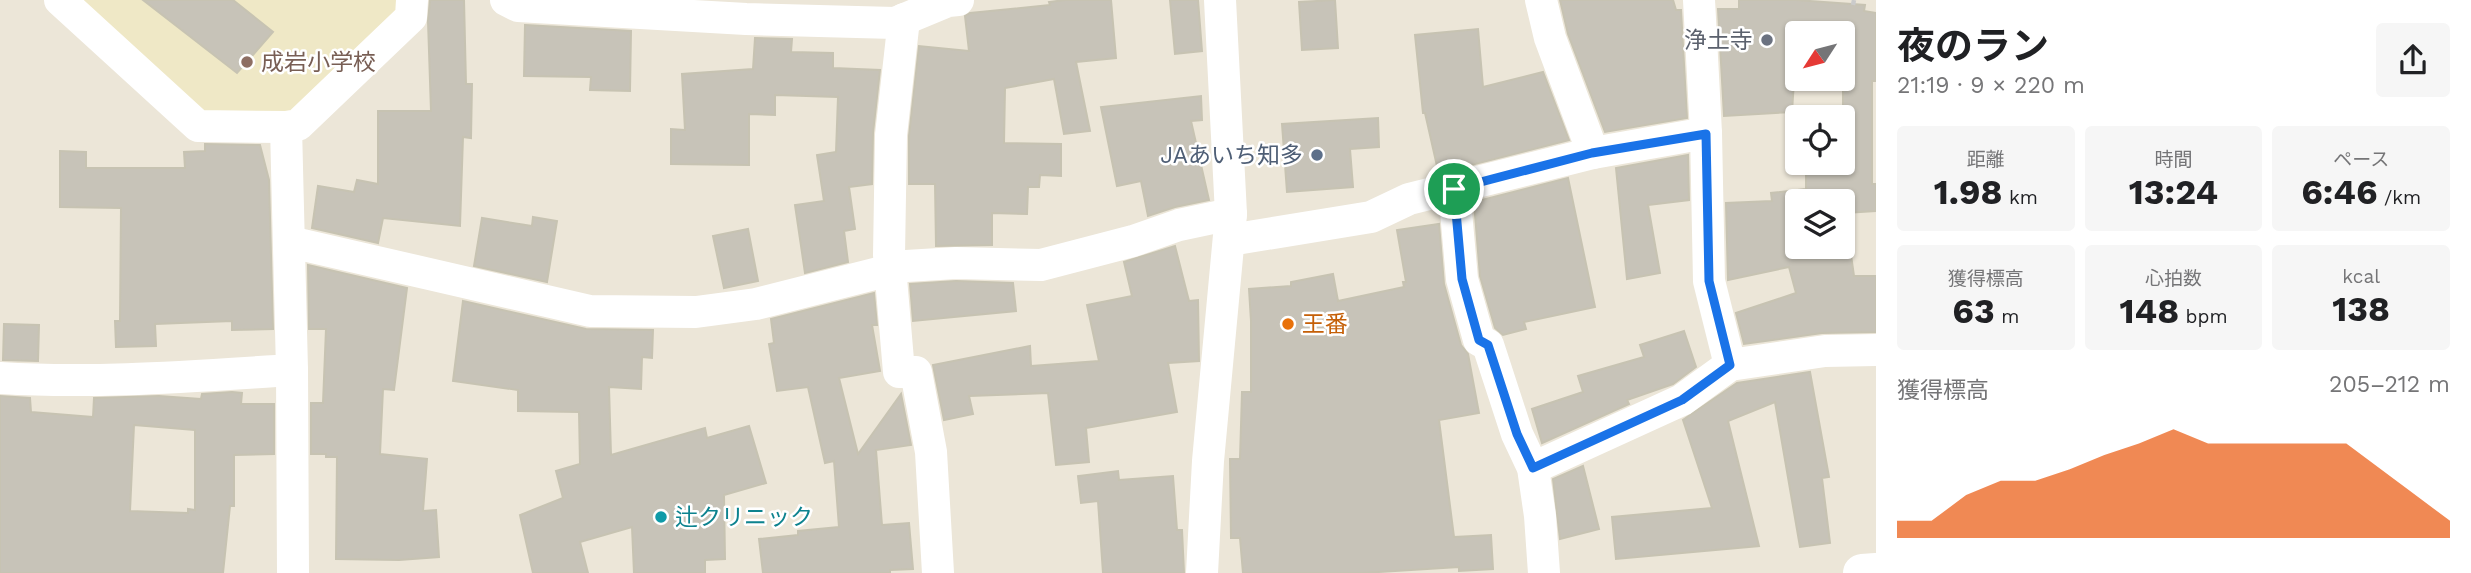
<!DOCTYPE html>
<html lang="ja">
<meta charset="utf-8">
<style>
:root{--surface:#fff;--page:#f6f6f6;--text:#202124;--muted:#757577;--accent:#ea580c}
body{margin:0;font-family:"Work Sans","Noto Sans JP",sans-serif;background:var(--page);color:var(--text);height:100vh;display:flex;flex-direction:column;font-size:26px;white-space:nowrap}
*{box-sizing:border-box;margin:0}
p{font-size:23px;color:var(--muted)}
.icon{flex:none;width:38px;height:38px;fill:none;stroke:currentColor;stroke-width:2;stroke-linecap:round;stroke-linejoin:round}
.map{position:relative;flex:1;overflow:hidden}
.details{display:flex;flex-direction:column;background:var(--surface);width:595px}
.details>*{flex:none}
.needle{width:46px;rotate:234deg}
.buttons{position:absolute;left:1785px;top:21px;display:grid;gap:14px}
.buttons a{display:grid;place-items:center;width:70px;height:70px;border-radius:7px;background:var(--surface);box-shadow:0 2px 5px #0004;font-size:35px}
.pin{position:absolute;display:grid;place-items:center;width:60px;height:60px;color:#fff;margin:-30px;border:4px solid #fff;border-radius:50%;box-shadow:0 2px 7px #0007}
.round{display:grid;place-items:center;flex:none;width:74px;height:74px;border-radius:7px;background:var(--page)}
.head{display:flex;align-items:center;justify-content:space-between;height:119px;padding:0 21px}
h1{font-size:38px;font-weight:700;line-height:52px}
.figures{display:grid;grid-template-columns:repeat(3,1fr);gap:10px;height:119px;padding:7px 21px}
.figures div{display:grid;align-content:center;border-radius:7px;background:var(--page);text-align:center}
.figures b{font-size:35px;font-weight:700}
.figures small{font-size:19px;font-weight:400}
.figures p{font-size:19px}
.chart{height:196px;padding:14px 21px}
.chart p{display:flex;justify-content:space-between}
.chart svg{width:100%;height:126px;margin-top:7px;fill:var(--accent);opacity:.7}
main{display:flex;flex:1;min-height:0}
.map>svg:first-child{display:block}
.education{fill:#efe8c6}
.building{fill:#c7c3b8;stroke:#c7c3b2;stroke-width:2;fill-rule:evenodd}
.lines{fill:none;stroke-linecap:round;stroke-linejoin:round}
.path{stroke:#cbcbcb;stroke-width:4.5;stroke-dasharray:5 3.5;stroke-linecap:butt}
.street{stroke:#fff;stroke-width:32}
.secondary{stroke:#fff;stroke-width:38}
.route-casing{stroke:#fff;stroke-width:14}
.route{stroke:#1a73e8;stroke-width:9}
.worship-dot{fill:#6b7280;stroke:#fff;stroke-width:2.5}
.education-dot{fill:#8d6e63;stroke:#fff;stroke-width:2.5}
.service-dot{fill:#5c6f8a;stroke:#fff;stroke-width:2.5}
.food-dot{fill:#e8710a;stroke:#fff;stroke-width:2.5}
.culture-dot{fill:#0f9aa8;stroke:#fff;stroke-width:2.5}
.labels{text-anchor:middle;stroke-width:5;stroke-linejoin:round;paint-order:stroke}
.worship-label{font-size:23px;fill:#5b616d;stroke:#fff;text-anchor:end}
.education-label{font-size:23px;fill:#785e54;stroke:#fff;text-anchor:start}
.service-label{font-size:23px;fill:#4e5e75;stroke:#fff;text-anchor:end}
.food-label{font-size:23px;fill:#c56008;stroke:#fff;text-anchor:start}
.culture-label{font-size:23px;fill:#0d838f;stroke:#fff;text-anchor:start}
</style>
<main>
<div class="map">
<svg width="1876" height="573" viewBox="0 0 1876 573">
<rect width="100%" height="100%" fill="#ece6d8"/>
<!-- education -->
<polygon class="education" points="73,0 401,0 400,17 285,116 199,116"/>
<!-- building -->
<g class="building">
<polygon points="143,0 233,0 273,32 237,73"/>
<polygon points="430,0 464,0 466,84 472,84 471,138 463,137 460,226 383,218 378,243 312,228 318,186 354,192 357,180 378,184 378,111 431,111 428,21"/>
<polygon points="1065,0 1111,0 1116,58 1076,62 1090,131 1064,134 1054,79 1005,88 1004,143 1061,144 1061,176 1040,175 1039,187 1028,187 1027,214 992,213 992,245 936,246 935,184 909,184 909,136 919,46 969,51 965,16 970,13 1050,5 1049,2"/>
<polygon points="1170,0 1198,0 1202,51 1175,54"/>
<polygon points="1335,0 1338,48 1302,50 1299,2"/>
<polygon points="1560,0 1673,0 1676,10 1681,10 1687,118 1605,132 1568,34"/>
<path d="M1739 0H1796L1865 5 1864 11 1876 13V81H1872V184H1876V211L1845 213 1854 276H1876V332L1822 333 1744 344 1736 313 1796 293 1789 267 1728 280 1726 203 1772 201 1771 193 1806 189V163H1843V117H1806V114H1843V33H1797L1792 112 1724 116 1718 9H1739ZM1797 201H1843V247H1797Z"/>
<polygon points="525,25 631,31 630,91 590,90 591,77 524,76"/>
<polygon points="1478,29 1483,87 1543,72 1569,140 1459,168 1458,161 1437,166 1425,113 1423,113 1415,35"/>
<polygon points="755,38 792,39 791,52 833,53 833,68 880,70 873,133 872,184 849,187 855,229 844,231 848,262 805,273 795,205 824,201 817,155 836,152 838,97 775,95 775,115 749,114 749,165 671,164 671,129 685,130 682,74 753,69"/>
<polygon points="1201,96 1202,120 1191,121 1209,200 1175,207 1148,216 1141,181 1117,186 1101,107"/>
<polygon points="1378,118 1379,147 1350,149 1353,187 1287,192 1282,124"/>
<polygon points="205,144 260,145 269,180 273,329 232,330 232,321 155,324 156,346 116,347 115,321 120,321 121,208 60,207 60,151 86,152 86,168 185,168 184,152 205,151"/>
<polygon points="1688,155 1689,200 1648,205 1660,273 1627,279 1616,168"/>
<polygon points="1568,178 1595,307 1524,322 1526,329 1503,335 1495,328 1480,276 1474,202"/>
<polygon points="533,217 557,221 547,282 474,266 482,218 532,226"/>
<polygon points="1439,224 1444,284 1461,345 1468,354 1479,413 1439,420 1454,537 1491,535 1493,569 1459,571 1459,567 1363,573 1243,573 1240,538 1231,538 1230,459 1240,459 1242,392 1251,392 1251,321 1249,289 1291,286 1291,282 1333,274 1338,301 1404,287 1403,282 1406,282 1397,230"/>
<polygon points="748,229 758,281 724,288 713,236"/>
<polygon points="1175,246 1189,301 1198,300 1199,361 1168,363 1177,412 1086,428 1089,462 1056,465 1048,393 969,396 973,414 944,420 933,365 1030,346 1031,366 1099,361 1087,305 1132,296 1124,262"/>
<polygon points="308,265 407,288 394,390 383,389 380,454 427,459 423,511 436,510 439,557 399,560 336,559 337,457 326,457 326,454 311,454 311,403 323,403 326,329 309,329"/>
<polygon points="956,281 1013,283 1016,311 913,321 910,284"/>
<polygon points="874,293 877,325 872,325 880,371 839,378 858,454 901,394 911,445 876,450 882,525 909,523 913,569 890,570 890,573 763,573 759,539 798,535 798,531 839,527 834,461 825,463 808,387 777,391 769,344 774,343 771,319"/>
<polygon points="463,301 586,329 653,330 652,358 642,357 641,389 609,387 611,455 705,428 707,438 749,426 766,483 724,495 725,559 705,560 705,573 634,573 632,527 580,542 588,573 533,573 520,515 563,498 556,471 580,464 579,412 518,411 518,390 453,381"/>
<polygon points="4,324 39,325 38,361 3,360"/>
<polygon points="1684,331 1696,367 1673,384 1627,400 1629,404 1542,443 1532,409 1583,392 1578,376 1644,357 1640,345"/>
<polygon points="1810,372 1829,477 1822,478 1830,543 1800,547 1775,402 1728,421 1759,546 1616,559 1612,517 1712,508 1683,420 1737,383"/>
<path d="M232 392 242 393 241 404H274V454L234 455V506H230L223 573H0V396L30 398 31 412 93 417 94 398 159 396 201 399 202 394ZM134 425 195 430V510L188 509V513L130 511Z"/>
<polygon points="1583,466 1599,529 1560,539 1553,479"/>
<polygon points="1118,471 1119,480 1173,476 1177,530 1182,530 1184,573 1103,573 1098,501 1081,503 1078,476"/>
</g>
<g class="lines">
<!-- path -->
<polyline class="path" points="1853,5 1854,0"/>
<!-- street -->
<g class="street">
<polyline points="60,0 198,126 286,127 298,125 411,17 412,0"/>
<polyline points="506,0 518,6 746,19 895,23 948,1 958,0"/>
<polyline points="1541,0 1550,38 1593,153"/>
<polyline points="1699,0 1706,133 1709,281 1730,365"/>
<polyline points="904,19 891,135 889,255 899,372 916,372 931,452 938,573"/>
<polyline points="286,127 292,370 293,573"/>
<polyline points="1454,189 1462,279 1479,340 1488,345 1517,434 1533,468 1540,516 1544,573"/>
<polyline points="1230,240 1371,217 1409,199 1593,153 1706,133"/>
<polyline points="290,242 590,311 696,312 756,304 906,266 956,263 1041,265 1133,241 1179,225 1231,214"/>
<path d="M0 378C98 384 194 376 292 370"/>
<polyline points="1533,468 1682,400 1730,365 1825,351 1876,350"/>
<polyline points="1202,573 1208,461 1231,214 1220,0"/>
</g>
<!-- secondary -->
<polyline class="secondary" points="1862,573 1876,572"/>
</g>
<g class="lines">
<!-- route casing -->
<g class="route-casing">
<polygon id="route" points="1706,134 1709,281 1730,365 1682,400 1533,468 1517,434 1488,345 1479,340 1462,279 1454,189 1592,153"/>
</g>
<!-- route -->
<use href="#route" class="route"/>
</g>
<!-- markers -->
<circle class="worship-dot" cx="1767" cy="40" r="7"/>
<circle class="education-dot" cx="247" cy="62" r="7"/>
<circle class="service-dot" cx="1317" cy="155" r="7"/>
<circle class="food-dot" cx="1288" cy="324" r="7"/>
<circle class="culture-dot" cx="661" cy="517" r="7"/>
<g class="labels">
<!-- worship labels -->
<g class="worship-label">
<text x="1753" y="48">浄土寺</text>
</g>
<!-- education labels -->
<g class="education-label">
<text x="261" y="70">成岩小学校</text>
</g>
<!-- service labels -->
<g class="service-label">
<text x="1303" y="163">JAあいち知多</text>
</g>
<!-- food labels -->
<g class="food-label">
<text x="1302" y="332">王番</text>
</g>
<!-- culture labels -->
<g class="culture-label">
<text x="675" y="525">辻クリニック</text>
</g>
</g>
</svg>
<div class="buttons">
<a><svg class="needle" viewBox="-14 -14 28 28"><path d="M0-13l5 13h-10z" fill="#e53935"/><path d="M0 13l5-13h-10z" fill="#757577"/></svg></a>
<a><svg class="icon" aria-label="locate" viewBox="0 0 24 24"><circle cx="12" cy="12" r="6"/><path d="M12 2v4M12 18v4M2 12h4M18 12h4"/></svg></a>
<a><svg class="icon" aria-label="layers" viewBox="0 0 24 24"><path d="M12 4l9 5-9 5-9-5zM3 14l9 5 9-5"/></svg></a>
</div>
<div class="pin" style="left:1454px;top:189px;background:#1e9e55"><svg class="icon" aria-label="arrive" viewBox="0 0 24 24"><path d="M6 21V4h12l-3 4 3 4H6"/></svg></div>
</div>
<section class="details">
<div class="head"><div><h1>夜のラン</h1><p>21:19 · 9 × 220 m</p></div><a class="round"><svg class="icon" aria-label="share" viewBox="0 0 24 24"><path d="M12 15V3M7 8l5-5 5 5M5 13v7h14v-7"/></svg></a></div>
<div class="figures">
<div><p>距離</p><b>1.98<small> km</small></b></div>
<div><p>時間</p><b>13:24</b></div>
<div><p>ペース</p><b>6:46<small> /km</small></b></div>
</div>
<div class="figures">
<div><p>獲得標高</p><b>63<small> m</small></b></div>
<div><p>心拍数</p><b>148<small> bpm</small></b></div>
<div><p>kcal</p><b>138</b></div>
</div>
<div class="chart"><p><span>獲得標高</span>205–212 m</p>
<svg viewBox="0 0 160 44" preserveAspectRatio="none"><path d="M0 44V38L10 38L20 29L30 24L40 24L50 20L60 15L70 11L80 6L90 11L100 11L110 11L120 11L130 11L140 20L150 29L160 38V44z"/></svg>
</div>
</section>
</main>
